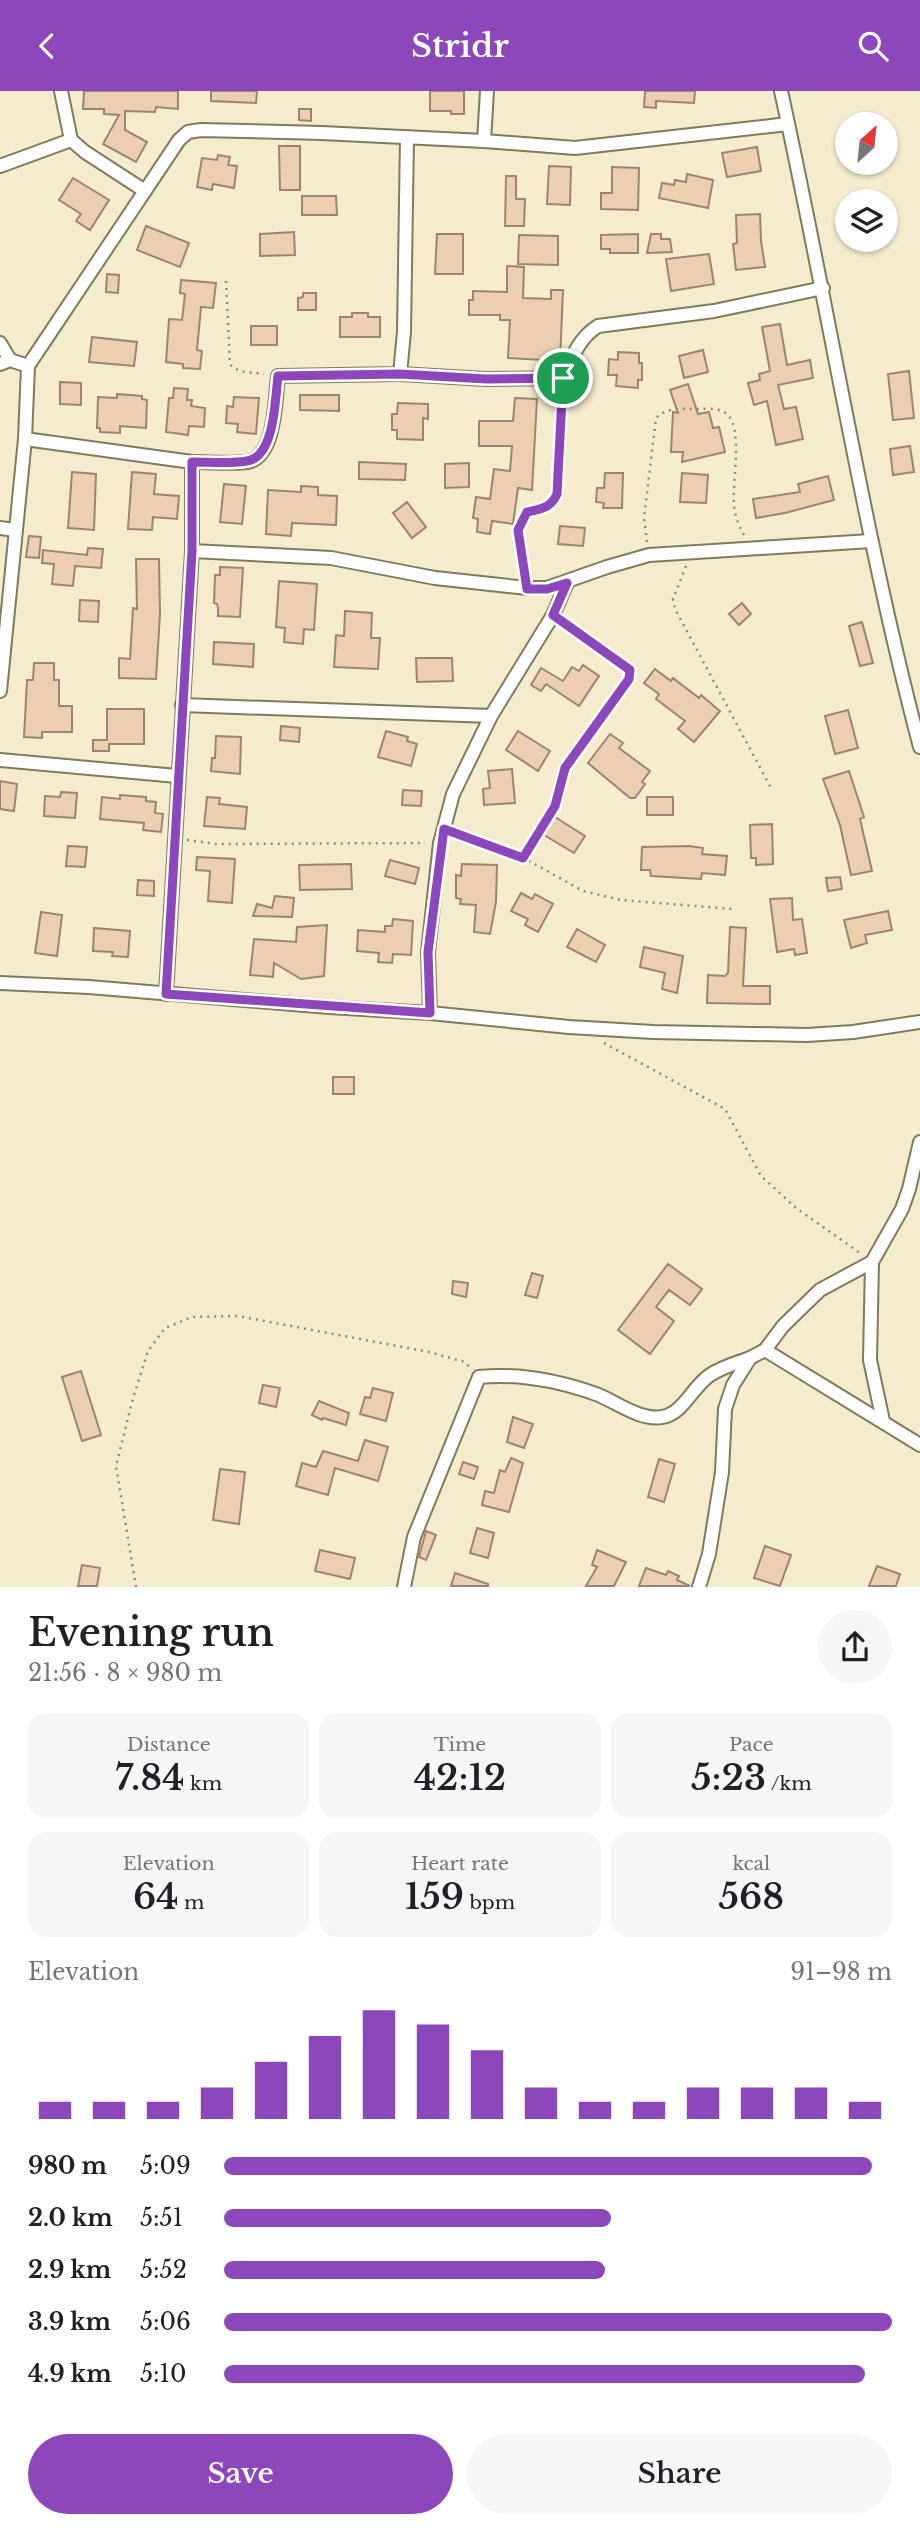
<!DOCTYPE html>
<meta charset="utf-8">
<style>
:root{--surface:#fff;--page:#f6f6f6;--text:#202124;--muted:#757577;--accent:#8c47ba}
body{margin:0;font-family:"Libre Baskerville",serif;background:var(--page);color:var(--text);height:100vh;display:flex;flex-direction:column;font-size:26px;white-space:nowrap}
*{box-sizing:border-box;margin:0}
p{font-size:23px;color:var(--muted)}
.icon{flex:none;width:38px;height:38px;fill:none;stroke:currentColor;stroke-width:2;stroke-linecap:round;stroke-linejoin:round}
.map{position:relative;height:1496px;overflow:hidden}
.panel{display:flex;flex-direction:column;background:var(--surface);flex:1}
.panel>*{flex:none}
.needle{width:46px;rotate:27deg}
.controls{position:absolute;left:835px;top:21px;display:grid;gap:14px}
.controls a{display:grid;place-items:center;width:63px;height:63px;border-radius:50%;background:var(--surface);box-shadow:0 2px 5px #0004;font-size:35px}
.pin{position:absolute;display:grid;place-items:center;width:60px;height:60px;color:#fff;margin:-30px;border:4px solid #fff;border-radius:50%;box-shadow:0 2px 7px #0007}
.round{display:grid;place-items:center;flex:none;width:74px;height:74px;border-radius:37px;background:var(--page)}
.summary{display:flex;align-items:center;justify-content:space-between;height:119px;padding:0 28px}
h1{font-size:38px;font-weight:600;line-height:52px}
.stats{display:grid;grid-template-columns:repeat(3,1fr);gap:10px;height:119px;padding:7px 28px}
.stats div{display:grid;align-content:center;border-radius:18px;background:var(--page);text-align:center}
.stats b{font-size:35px;font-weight:600}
.stats small{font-size:19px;font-weight:400}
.stats p{font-size:19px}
.chart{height:196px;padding:14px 28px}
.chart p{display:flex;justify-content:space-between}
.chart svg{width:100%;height:126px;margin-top:7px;stroke:var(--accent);stroke-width:6}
.cta{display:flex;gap:14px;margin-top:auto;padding:14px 28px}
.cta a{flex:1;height:80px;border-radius:42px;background:var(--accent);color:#fff;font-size:28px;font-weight:600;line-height:80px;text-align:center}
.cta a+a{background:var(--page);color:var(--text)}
ul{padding:0 28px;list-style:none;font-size:23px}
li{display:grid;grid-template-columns:112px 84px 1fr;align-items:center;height:52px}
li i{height:18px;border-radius:9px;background:var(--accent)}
header{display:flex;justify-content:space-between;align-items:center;height:91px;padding:0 28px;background:var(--accent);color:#fff;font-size:32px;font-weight:600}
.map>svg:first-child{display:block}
.building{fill:#ecceb1;stroke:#9c8570;stroke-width:2}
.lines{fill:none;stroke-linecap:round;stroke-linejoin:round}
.minor-casing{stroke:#827a5f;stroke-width:16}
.path{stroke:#8f8974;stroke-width:2.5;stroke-dasharray:2 5;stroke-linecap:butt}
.minor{stroke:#fff;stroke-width:12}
.route-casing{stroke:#fff;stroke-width:14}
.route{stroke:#8c47ba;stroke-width:9}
</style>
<header><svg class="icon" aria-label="back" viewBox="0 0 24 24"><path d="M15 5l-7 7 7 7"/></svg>Stridr<svg class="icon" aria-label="search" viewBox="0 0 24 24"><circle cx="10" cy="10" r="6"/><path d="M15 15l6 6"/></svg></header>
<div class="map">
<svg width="920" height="1496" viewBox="0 0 920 1496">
<rect width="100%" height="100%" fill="#f5ecce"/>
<!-- building -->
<g class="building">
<polygon points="84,0 178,0 178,18 156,16 155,21 125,20 125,39 147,51 136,71 103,53 119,24 104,23 104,18 83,18"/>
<polygon points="211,0 257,0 256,12 211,10"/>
<polygon points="430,0 464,0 464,23 451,23 451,20 430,20"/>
<polygon points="645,0 695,0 694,12 656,10 656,17 644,16"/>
<polygon points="299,18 311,18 311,30 299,29"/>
<polygon points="279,55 300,55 300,99 280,99"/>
<polygon points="757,56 761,80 727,86 722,62"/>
<polygon points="218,64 230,66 228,74 237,75 234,97 213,93 212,99 197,96 202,67 217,69"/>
<polygon points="549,75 571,76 570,114 547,113"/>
<polygon points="612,76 639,77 638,119 601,118 601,102 612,102"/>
<polygon points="687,83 713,89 708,117 659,107 662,92 674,94 675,89 686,91"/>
<polygon points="506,85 516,85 516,108 525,108 524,135 505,135"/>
<polygon points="73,87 109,109 90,139 76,130 81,123 59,109"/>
<polygon points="302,105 336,105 337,124 302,124"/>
<polygon points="760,123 761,150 765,176 736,179 733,153 737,152 736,124"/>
<polygon points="146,135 189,152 180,176 137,159"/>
<polygon points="294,141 295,164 260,165 260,143"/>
<polygon points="437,143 463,143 463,183 435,183"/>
<polygon points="638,143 638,162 610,162 610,158 601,158 601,144"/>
<polygon points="651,143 661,143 661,148 670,148 672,161 647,162"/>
<polygon points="519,144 558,145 558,174 518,173"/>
<polygon points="709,163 714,193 671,200 666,168"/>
<polygon points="507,175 524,176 523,207 551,208 551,199 563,199 560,270 508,267 510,229 500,229 500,224 469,224 469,209 473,209 473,200 507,201"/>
<polygon points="107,183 119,184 118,202 106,201"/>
<polygon points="181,189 216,192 213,217 201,216 197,259 202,260 200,278 183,277 183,273 166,271 169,228 182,229 185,203 180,202"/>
<polygon points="303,202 316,202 316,219 298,219 298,207 303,206"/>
<polygon points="352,222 368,222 368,226 380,226 380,246 340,246 340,226 352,226"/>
<polygon points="780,233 787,274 810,269 813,287 778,294 784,318 796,316 803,348 776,354 767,310 754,314 748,292 760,289 759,283 770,280 762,236"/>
<rect x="251" y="235" width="26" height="19"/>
<polygon points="92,246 137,251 134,275 89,271"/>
<polygon points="703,259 708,281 684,287 679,265"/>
<polygon points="618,261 639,262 639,272 642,272 642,289 638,289 638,297 616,295 617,284 608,284 609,268 618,269"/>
<polygon points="909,280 914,327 893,329 888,283"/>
<polygon points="60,291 81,292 81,314 60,313"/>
<polygon points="688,293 698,323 709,321 713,337 719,336 725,361 682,371 683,361 671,361 673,321 678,322 670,299"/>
<polygon points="174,297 188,298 187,309 192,309 191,315 205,317 204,336 189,335 188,344 166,341 169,307 173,307"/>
<polygon points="117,303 142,305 142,308 147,309 146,337 120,335 120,342 100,341 100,337 97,337 98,306 117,307"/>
<polygon points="300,304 339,304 339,320 300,319"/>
<polygon points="234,306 259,307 256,343 237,341 238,333 226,332 227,315 233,316"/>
<polygon points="515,307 537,308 532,399 518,397 513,433 492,430 490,443 477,441 478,428 473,427 476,406 490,408 494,378 510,380 512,355 479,355 479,330 513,330"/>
<polygon points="398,312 428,313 428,328 423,327 423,349 397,348 397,339 392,339 392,323 397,323"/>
<polygon points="910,355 914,381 893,384 890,358"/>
<polygon points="359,371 406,373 405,389 359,388"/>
<polygon points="469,372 469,396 445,397 445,373"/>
<polygon points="72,381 96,383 94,439 68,437"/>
<polygon points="132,381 156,383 154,403 179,405 177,428 153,426 152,439 128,438"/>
<polygon points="605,382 623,382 622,417 603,417 604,412 596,411 597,397 604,397"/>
<polygon points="682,382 708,384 706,412 680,411"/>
<polygon points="828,385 834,409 785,422 756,427 753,408 800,401 798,393"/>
<polygon points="224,393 246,395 242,433 220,431"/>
<polygon points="301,395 318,396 318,404 337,405 336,434 292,432 291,445 266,443 268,399 301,401"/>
<polygon points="407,411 426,436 412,447 393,422"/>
<polygon points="560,435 585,437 583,455 558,453"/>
<polygon points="29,445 41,446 39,467 26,466"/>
<polygon points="88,457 103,458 101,477 75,475 73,495 52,493 54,473 42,472 43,459 87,464"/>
<polygon points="136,468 159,468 160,523 156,588 119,587 119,567 130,568 133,517 137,518"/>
<polygon points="220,476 243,477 240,526 218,525 218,517 217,513 214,512 215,484 220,484"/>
<polygon points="279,490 317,493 314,539 304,538 303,553 284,551 285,537 276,536"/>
<polygon points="80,509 99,510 98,531 79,530"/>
<polygon points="742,512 751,523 739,534 729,523"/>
<polygon points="345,520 372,522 371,547 380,547 378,578 334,576 336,544 344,545"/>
<polygon points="862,531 873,572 860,575 849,535"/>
<polygon points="214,551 254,553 253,576 213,573"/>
<polygon points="416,567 452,567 453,590 417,591"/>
<polygon points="34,572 54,572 54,589 59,589 59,615 72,615 72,641 42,641 42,647 24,646 27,589 33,589"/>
<polygon points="583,574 599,585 579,615 546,593 541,600 531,594 541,577 563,590 572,576 579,580"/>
<polygon points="655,578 671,590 673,587 699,607 701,604 720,620 694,651 678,638 685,630 656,608 659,603 644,592"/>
<polygon points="107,618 144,618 144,653 109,653 109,660 93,660 93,649 107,649"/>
<polygon points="848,619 858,657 835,663 825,625"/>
<polygon points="281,635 300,637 299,651 280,649"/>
<polygon points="386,640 408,646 407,650 417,653 411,675 378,666"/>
<polygon points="518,640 550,660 538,680 506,659"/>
<polygon points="610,643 623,652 619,657 650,680 642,691 645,693 635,707 630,707 588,672"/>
<polygon points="216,645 241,646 240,683 211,680 212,667 215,667"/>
<polygon points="512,678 515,712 484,714 483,698 490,697 488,680"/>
<polygon points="849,680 864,726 860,728 872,780 851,784 840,734 823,688"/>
<polygon points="0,690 17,693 14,720 0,718"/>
<polygon points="403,699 422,700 421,715 402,714"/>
<polygon points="61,701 77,702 75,727 44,725 45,705 60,706"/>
<polygon points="120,704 146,706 146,710 156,711 155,722 163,723 161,741 143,739 144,732 100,728 102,706 120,708"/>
<polygon points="207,706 220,707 219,713 247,716 245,738 204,735"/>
<rect x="647" y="706" width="26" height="18"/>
<polygon points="555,726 585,745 574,762 544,744"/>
<polygon points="772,733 773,773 756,774 756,767 751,767 750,734"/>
<polygon points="68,755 87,756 85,776 66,775"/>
<polygon points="689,755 703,757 702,763 727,765 725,784 702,782 701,788 651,785 650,779 641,779 642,756"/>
<polygon points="197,766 235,768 232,812 208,810 210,780 196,779"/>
<polygon points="390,769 419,777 415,793 385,785"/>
<polygon points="351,773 352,798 300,799 299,774"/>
<polygon points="462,773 497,774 496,811 490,843 474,841 476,814 460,813 461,808 456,807 456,784 461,785"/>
<polygon points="840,786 842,798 828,800 826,787"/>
<polygon points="138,789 154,790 154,805 137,804"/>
<polygon points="521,802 532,808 535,803 553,813 538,841 525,834 528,828 511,820"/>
<polygon points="275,805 294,807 292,826 253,825 257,813 272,817"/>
<polygon points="792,807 793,829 802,828 807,862 795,864 794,858 777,861 770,808"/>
<polygon points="888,820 892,839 865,844 867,852 851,857 844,829"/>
<polygon points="41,821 62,824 57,865 35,862"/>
<polygon points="393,828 413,830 411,864 393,863 392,872 378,871 379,862 357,860 358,839 385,841 385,835 392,835"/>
<polygon points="327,834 324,885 301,888 274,872 273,886 250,884 254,848 296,851 297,836"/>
<polygon points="730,836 746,837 743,895 770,895 770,913 707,912 708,884 725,885 728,882"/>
<polygon points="94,837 130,840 128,866 112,865 113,861 93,860"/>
<polygon points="577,838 605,854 596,871 567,856"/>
<polygon points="644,856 683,865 677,902 662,898 665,882 640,876"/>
<rect x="333" y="986" width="21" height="17"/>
<polygon points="668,1173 702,1198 690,1214 669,1199 656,1216 674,1230 650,1263 618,1239"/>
<polygon points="532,1182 543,1185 537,1207 525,1204"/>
<polygon points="453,1190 468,1192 466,1206 452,1203"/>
<polygon points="81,1280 101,1344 82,1350 62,1286"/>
<polygon points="263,1294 280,1297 276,1316 259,1312"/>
<polygon points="373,1297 393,1302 386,1330 360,1323 365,1306 370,1307"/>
<polygon points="319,1310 349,1322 346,1334 323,1327 322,1329 312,1324"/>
<polygon points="513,1326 533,1333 524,1357 507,1351"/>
<polygon points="365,1349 388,1356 378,1390 335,1377 328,1404 296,1395 302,1372 316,1376 323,1360 358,1370"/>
<polygon points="511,1367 523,1372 509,1421 482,1414 485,1400 494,1402 500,1379 505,1381"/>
<polygon points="659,1368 675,1373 664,1411 648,1406"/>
<polygon points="463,1371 478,1376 474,1388 459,1383"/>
<polygon points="220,1378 245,1381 239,1433 213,1429"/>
<polygon points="477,1437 494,1442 488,1467 470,1462"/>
<polygon points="426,1440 436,1444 426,1469 419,1466"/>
<polygon points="765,1455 791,1464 780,1495 754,1487"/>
<polygon points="320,1459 355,1467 350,1488 315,1480"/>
<polygon points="597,1459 626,1471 614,1495 586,1495 597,1476 592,1474"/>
<polygon points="82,1474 100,1477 97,1495 78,1495"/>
<polygon points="877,1475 900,1483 896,1495 869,1495"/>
<polygon points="646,1477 666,1484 668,1480 679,1485 677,1489 690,1495 639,1495"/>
<polygon points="455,1482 488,1493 488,1495 451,1495"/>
</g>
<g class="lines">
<!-- minor casing -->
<g class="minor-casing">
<g id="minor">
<polyline points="61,0 71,49"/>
<path d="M781 0C829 218 863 440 920 656"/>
<polyline points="484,50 487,0"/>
<polyline points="0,75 71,49 85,61 145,100"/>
<polyline points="0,252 10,269"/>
<polyline points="0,273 10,269 28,275 179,49 188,41 201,39 322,42 484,50 575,57 788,33"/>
<path d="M400 283 486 288 563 287C572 266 579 247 598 235L714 220 823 197"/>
<polyline points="25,348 192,371 192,460 166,903"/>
<path d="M192 371C210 371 229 373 247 371 276 366 275 308 278 285L400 283 404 241 407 46"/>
<polyline points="0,437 14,439"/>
<polyline points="192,460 331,467 435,487 527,497 547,497 607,476 649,464 871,450"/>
<polyline points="0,600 25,348 28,275"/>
<polyline points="182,614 491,625"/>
<polyline points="0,669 177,685"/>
<polyline points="0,892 89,896 329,916 430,922 569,936 653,941 807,944 853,941 920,931"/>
<polyline points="430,922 428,861 440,752 453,703 491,625 553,524 567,492"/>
<polyline points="872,1171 870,1269 883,1330"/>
<polyline points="765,1259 920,1354"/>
<path d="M404 1496 414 1446 479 1286C518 1282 559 1290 596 1303 615 1310 640 1330 662 1326 683 1323 693 1295 710 1284 722 1276 737 1272 750 1267"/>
<polyline points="699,1496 709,1463 722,1381 725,1318 733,1294 750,1267 765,1259 783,1235 820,1199 872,1171 902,1118 909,1098 920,1051"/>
</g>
</g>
<!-- path -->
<g class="path">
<path d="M226 190 230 273C238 283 253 281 264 283"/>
<path d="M647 451 644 427 656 327C667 316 681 318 697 318 707 318 720 316 728 324 743 341 732 390 734 414 735 425 739 435 744 444"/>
<polyline points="686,475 673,508 675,518 771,697"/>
<path d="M524 485C520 461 515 443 527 421 541 418 551 417 557 403L562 300"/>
<polyline points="457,742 515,762 583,800 621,809 732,818"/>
<polyline points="187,749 217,753 425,752"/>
<polyline points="523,767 555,715 565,677 629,588 630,579 564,532"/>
<polyline points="604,952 725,1018 761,1085 796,1117 860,1162"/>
<polyline points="136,1496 116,1375 133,1307 148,1260 165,1237 192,1226 238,1225 429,1261 465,1271 470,1277"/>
</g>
<!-- minor -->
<use href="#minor" class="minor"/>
</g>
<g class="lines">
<!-- route casing -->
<g class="route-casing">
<path id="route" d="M400 283 486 288 563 287 557 403C551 417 541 418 527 421L518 439 527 498H547L567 492 553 524 630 579 629 588 565 677 555 715 523 767 444 738 428 861 430 922 166 903 192 460V371C210 371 229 373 247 370 275 366 275 308 278 285Z"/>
</g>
<!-- route -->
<use href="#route" class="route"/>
</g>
</svg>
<div class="controls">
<a><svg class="needle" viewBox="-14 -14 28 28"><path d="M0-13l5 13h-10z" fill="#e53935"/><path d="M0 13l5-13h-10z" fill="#757577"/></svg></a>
<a><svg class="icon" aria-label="layers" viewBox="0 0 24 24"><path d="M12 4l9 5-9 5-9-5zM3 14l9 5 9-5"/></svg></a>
</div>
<div class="pin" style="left:563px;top:287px;background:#1e9e55"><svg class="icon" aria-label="arrive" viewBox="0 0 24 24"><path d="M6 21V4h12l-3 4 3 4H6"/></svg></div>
</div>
<section class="panel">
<div class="summary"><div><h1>Evening run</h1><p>21:56 · 8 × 980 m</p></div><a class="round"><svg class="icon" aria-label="share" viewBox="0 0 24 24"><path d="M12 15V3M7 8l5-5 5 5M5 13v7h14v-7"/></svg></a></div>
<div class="stats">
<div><p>Distance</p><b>7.84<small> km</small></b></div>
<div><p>Time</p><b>42:12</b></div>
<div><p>Pace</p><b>5:23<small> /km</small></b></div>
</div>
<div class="stats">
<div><p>Elevation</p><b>64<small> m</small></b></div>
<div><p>Heart rate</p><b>159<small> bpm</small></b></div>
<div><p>kcal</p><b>568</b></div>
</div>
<div class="chart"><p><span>Elevation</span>91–98 m</p>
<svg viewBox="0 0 160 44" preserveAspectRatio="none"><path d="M5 44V38M15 44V38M25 44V38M35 44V33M45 44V24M55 44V15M65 44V6M75 44V11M85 44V20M95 44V33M105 44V38M115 44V38M125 44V33M135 44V33M145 44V33M155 44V38"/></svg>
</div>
<ul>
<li><b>980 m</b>5:09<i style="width:97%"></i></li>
<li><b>2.0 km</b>5:51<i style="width:58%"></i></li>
<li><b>2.9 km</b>5:52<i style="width:57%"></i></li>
<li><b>3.9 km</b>5:06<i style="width:100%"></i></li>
<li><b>4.9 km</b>5:10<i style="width:96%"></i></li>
</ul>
<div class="cta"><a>Save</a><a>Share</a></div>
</section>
